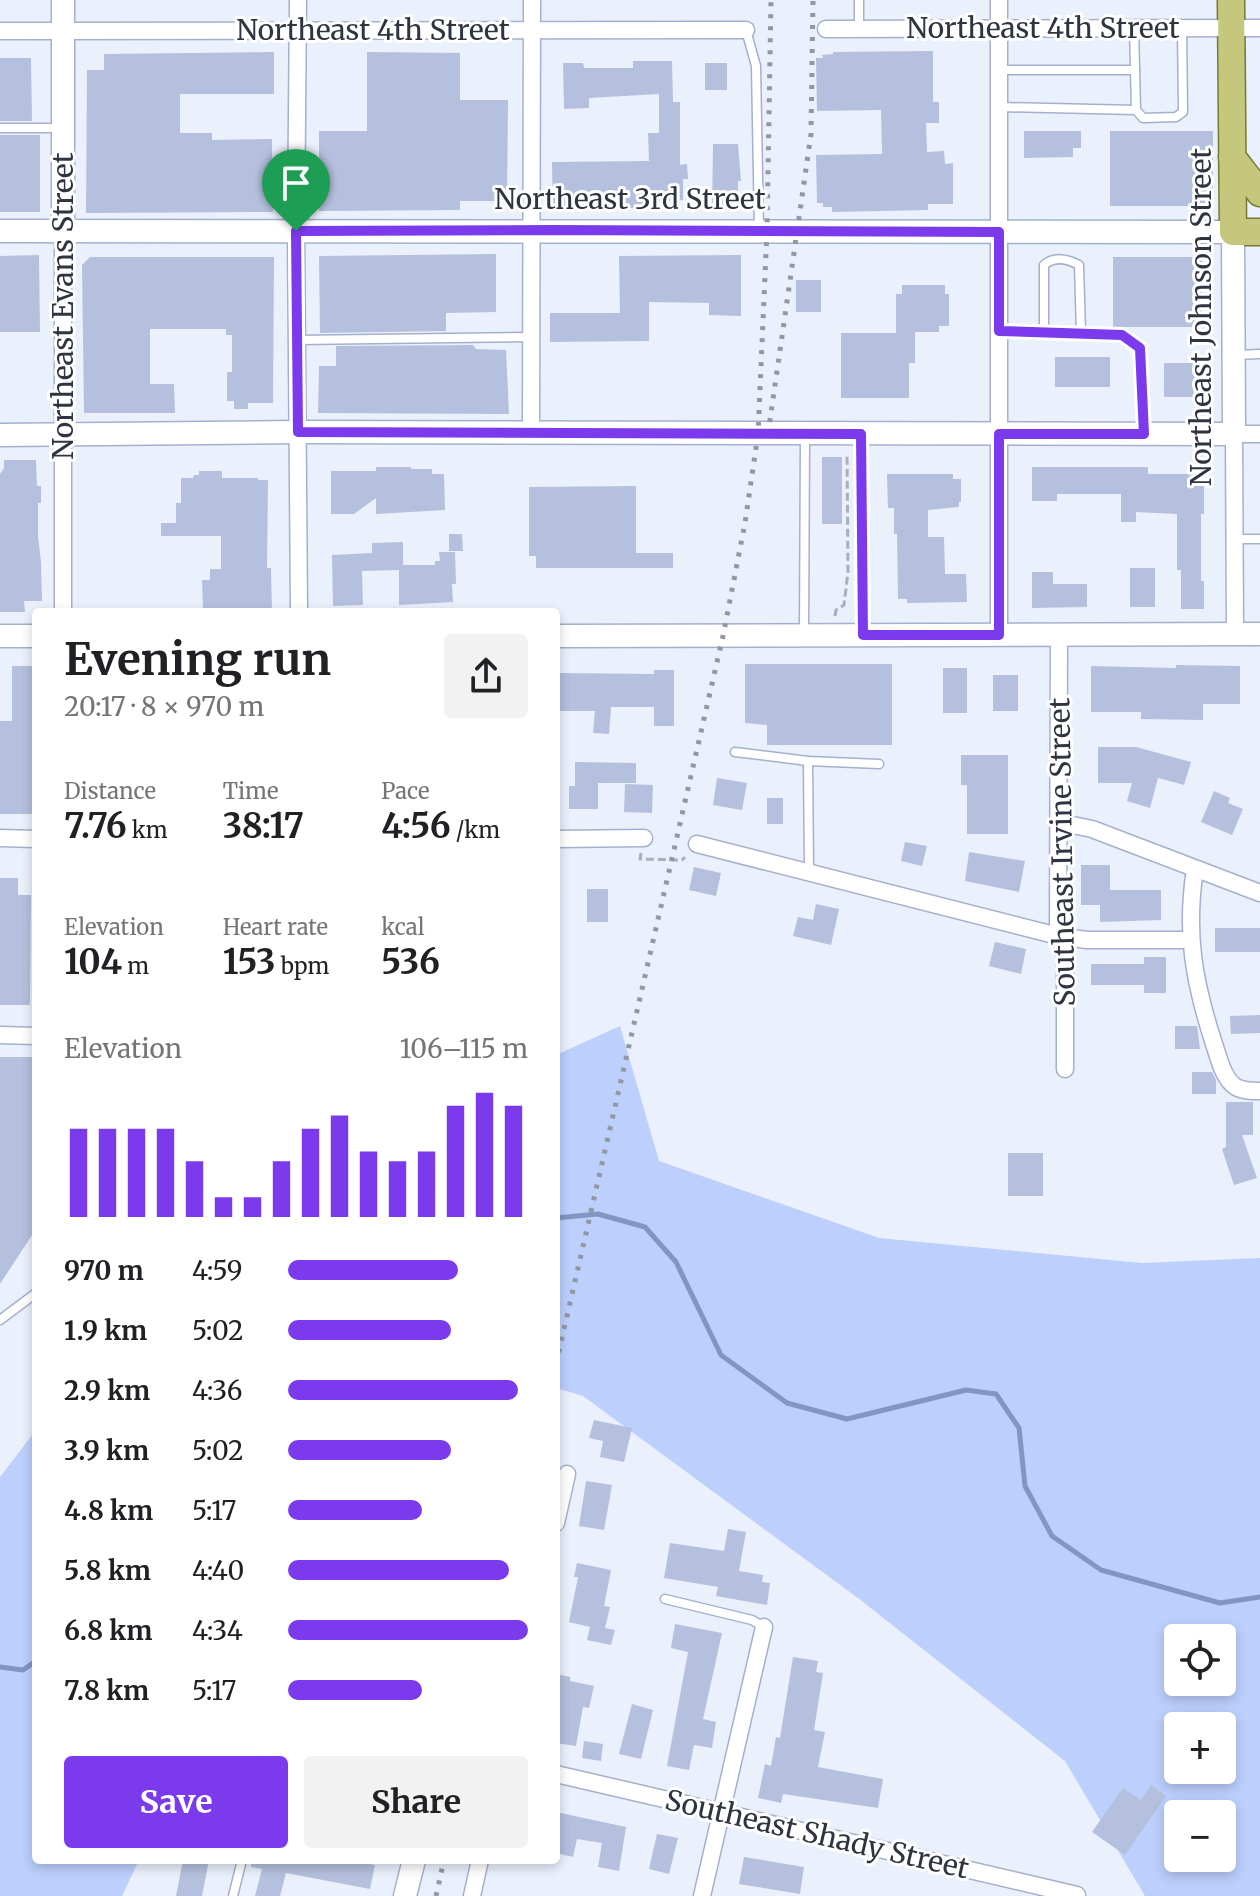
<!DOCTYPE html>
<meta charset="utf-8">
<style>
:root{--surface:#fff;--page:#f2f2f2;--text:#202124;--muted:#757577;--accent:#7c3aed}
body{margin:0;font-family:Merriweather,serif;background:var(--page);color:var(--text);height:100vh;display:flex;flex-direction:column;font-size:30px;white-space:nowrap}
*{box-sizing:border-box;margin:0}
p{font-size:26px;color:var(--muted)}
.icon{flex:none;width:44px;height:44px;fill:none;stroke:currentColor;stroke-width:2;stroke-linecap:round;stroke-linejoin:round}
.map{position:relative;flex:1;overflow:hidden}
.side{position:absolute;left:32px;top:608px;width:528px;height:1256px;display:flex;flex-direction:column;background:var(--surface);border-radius:8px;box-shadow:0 4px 12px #0003}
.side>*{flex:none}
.controls{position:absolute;left:1164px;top:1624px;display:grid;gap:16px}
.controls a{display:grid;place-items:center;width:72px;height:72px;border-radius:8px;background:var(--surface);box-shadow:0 4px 12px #0003;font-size:40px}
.pin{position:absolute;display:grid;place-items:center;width:68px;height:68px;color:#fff;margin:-82px -34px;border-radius:50% 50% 50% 0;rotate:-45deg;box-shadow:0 0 8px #0007}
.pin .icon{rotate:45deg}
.round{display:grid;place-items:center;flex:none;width:84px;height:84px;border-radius:8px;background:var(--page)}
.head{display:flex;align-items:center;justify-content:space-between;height:136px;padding:0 32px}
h1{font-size:44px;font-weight:700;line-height:60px}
.figures{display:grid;grid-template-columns:repeat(3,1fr);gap:12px;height:136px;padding:8px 32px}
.figures div{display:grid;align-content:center}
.figures b{font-size:34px;font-weight:700}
.figures small{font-size:22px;font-weight:400}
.figures p{font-size:22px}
.chart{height:224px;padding:16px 32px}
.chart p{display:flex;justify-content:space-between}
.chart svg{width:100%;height:144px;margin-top:8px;stroke:var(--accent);stroke-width:6}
.cta{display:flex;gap:16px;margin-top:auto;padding:16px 32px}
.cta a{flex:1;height:92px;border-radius:8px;background:var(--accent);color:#fff;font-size:32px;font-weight:700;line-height:92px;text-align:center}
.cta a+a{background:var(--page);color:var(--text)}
ul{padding:0 32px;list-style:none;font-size:26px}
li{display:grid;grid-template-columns:128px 96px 1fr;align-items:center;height:60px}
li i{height:20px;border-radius:10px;background:var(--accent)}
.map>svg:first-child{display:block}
.green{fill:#bccffd;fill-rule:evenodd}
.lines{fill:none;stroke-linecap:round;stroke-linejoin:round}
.stream{stroke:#8396c3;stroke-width:5}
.building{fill:#b4c0dd}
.lane-casing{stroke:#a4b0cd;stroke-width:11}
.street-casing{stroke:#a4b0cd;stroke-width:19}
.secondary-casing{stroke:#a4b0cd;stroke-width:25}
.primary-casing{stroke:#777b2e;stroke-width:29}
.path{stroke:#aaafbb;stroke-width:3;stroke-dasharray:8 4;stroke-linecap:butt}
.lane{stroke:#fff;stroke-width:8}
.street{stroke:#fff;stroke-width:16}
.secondary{stroke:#fff;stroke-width:22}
.primary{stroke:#c5c77c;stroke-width:26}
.rail{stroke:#9297a3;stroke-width:5;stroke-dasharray:4 8;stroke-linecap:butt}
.route-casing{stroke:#fff;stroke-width:16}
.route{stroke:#7c3aed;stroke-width:10}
.labels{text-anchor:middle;stroke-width:6;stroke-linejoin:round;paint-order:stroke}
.street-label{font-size:28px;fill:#2f3440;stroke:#fff}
</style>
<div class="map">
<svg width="1260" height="1896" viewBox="0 0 1260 1896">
<rect width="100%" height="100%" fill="#eaf0fc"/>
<!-- green -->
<g class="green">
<path d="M620 1026 659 1161 879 1238 1142 1263 1260 1258V1896H1145L1065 1761 858 1598 583 1396 556 1388V1055ZM1178 1638H1222V1682H1178ZM1178 1726H1222V1770H1178ZM1178 1814H1222V1858H1178Z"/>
<polygon points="36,1430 36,1860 139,1860 122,1896 0,1896 0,1477"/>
</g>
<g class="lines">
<!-- stream -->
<g class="stream">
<polyline points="556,1218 598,1214 645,1227 676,1262 721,1355 787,1403 847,1419 966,1390 996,1394 1019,1428 1025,1486 1052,1536 1101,1570 1220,1603 1260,1597"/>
<polyline points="0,1667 23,1670 36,1661"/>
</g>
</g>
<!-- building -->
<g class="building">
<polygon points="933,51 933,102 939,102 939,123 926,123 927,152 944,151 945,164 953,163 953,204 928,204 928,210 832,212 832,207 823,207 823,203 817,203 816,155 882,154 881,110 817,111 816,58 823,58 822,55 833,54 833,52"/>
<polygon points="274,52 274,94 180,94 180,133 212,133 212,140 272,139 273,212 86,213 87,70 104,70 104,54"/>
<polygon points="367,52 460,53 460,100 508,100 507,201 460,201 460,210 319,211 319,131 367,131"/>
<polygon points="0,58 31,58 32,121 0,121"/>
<polygon points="633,61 672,61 673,102 680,102 680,165 687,164 688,179 683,179 683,200 647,202 648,208 553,209 552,162 649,161 648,133 659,133 659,94 589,98 589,108 564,109 563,63 583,63 584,68 633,68"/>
<rect x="705" y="63" width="22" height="27"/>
<polygon points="1024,131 1081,131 1081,148 1073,148 1073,157 1024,158"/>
<rect x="1110" y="131" width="103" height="75"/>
<rect x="0" y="135" width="40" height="77"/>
<polygon points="713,144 738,144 741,181 738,181 738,210 712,210"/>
<polygon points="496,254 496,312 446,313 446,331 320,333 319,256"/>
<polygon points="39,255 40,332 0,332 0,256"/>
<polygon points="741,255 741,316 709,315 709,303 649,302 649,341 550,342 550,313 620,313 619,256"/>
<polygon points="90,257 274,257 273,403 248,403 248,409 234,409 234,401 227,401 227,372 232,372 232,335 226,335 226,329 150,329 150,384 174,384 175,413 84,413 82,265"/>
<rect x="1113" y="257" width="89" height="70"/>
<rect x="796" y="280" width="25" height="32"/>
<polygon points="902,285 945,285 945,294 949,294 949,326 939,326 939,332 915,332 915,363 909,363 909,398 841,398 841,333 896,333 896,294 902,294"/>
<polygon points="473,345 476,349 506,350 509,414 318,413 319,366 336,366 336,346"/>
<rect x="1055" y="357" width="55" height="30"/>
<rect x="1164" y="363" width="31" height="34"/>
<rect x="822" y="457" width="20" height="67"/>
<polygon points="4,460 36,460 37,486 41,486 41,503 38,503 38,536 41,562 42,601 24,601 25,612 0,612 0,474 4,468"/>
<polygon points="376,467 411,467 411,469 432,469 432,474 444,474 445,510 376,514 376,498 354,514 331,514 331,471 376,471"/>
<polygon points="1032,467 1148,467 1148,474 1204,474 1204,514 1201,514 1201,581 1204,581 1204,609 1181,609 1181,570 1177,570 1177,514 1136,512 1136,522 1121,522 1121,494 1057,494 1057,501 1032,501"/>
<polygon points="199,471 222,471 222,478 258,478 258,480 268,480 267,568 271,568 272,612 222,612 222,608 203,608 202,580 210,580 210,569 221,569 221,536 161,536 161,523 176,523 176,503 181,503 181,478 193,478 194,475 199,475"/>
<polygon points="887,474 953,474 953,479 961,479 961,502 959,502 959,507 928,510 928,537 944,537 945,574 966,574 967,602 907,603 907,599 898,599 897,534 894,534 894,508 888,508"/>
<polygon points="636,486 636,553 673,553 673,568 536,568 536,556 529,556 529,487"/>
<polygon points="449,534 462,534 463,551 449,551"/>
<polygon points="403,542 403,565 435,565 435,561 440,561 439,552 455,552 456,584 452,584 453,602 399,605 399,570 362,571 363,605 333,606 332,555 372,553 372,543"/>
<rect x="1130" y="568" width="25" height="39"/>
<polygon points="1032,572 1053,572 1053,584 1087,584 1087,607 1032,608"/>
<polygon points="745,664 892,664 892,745 767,745 767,725 745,723"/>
<polygon points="1176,665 1240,666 1240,704 1203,704 1203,720 1141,719 1141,712 1091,712 1091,666 1176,668"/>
<polygon points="12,666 35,666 34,814 0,814 0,721 12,721"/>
<rect x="943" y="668" width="24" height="45"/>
<polygon points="654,670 674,670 674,726 654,726 654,707 611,707 609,734 593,733 595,711 560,711 560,673 654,674"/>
<rect x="993" y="675" width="25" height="36"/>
<polygon points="1098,747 1136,747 1191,762 1184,785 1158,778 1150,808 1127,801 1132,783 1098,783"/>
<polygon points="961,755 1008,755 1008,834 967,834 967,785 961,785"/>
<polygon points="575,762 636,763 636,783 598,783 598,809 569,809 569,786 575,786"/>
<polygon points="717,778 747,783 742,810 713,805"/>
<polygon points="625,784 653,785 652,813 624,812"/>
<polygon points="1214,791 1230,798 1228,803 1243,809 1232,835 1201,822"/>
<rect x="767" y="798" width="16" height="26"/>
<polygon points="905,842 927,846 922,866 901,861"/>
<polygon points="969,852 1025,861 1019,892 965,881"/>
<polygon points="1081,865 1110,865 1110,890 1161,890 1161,920 1100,922 1100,905 1081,905"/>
<polygon points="694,867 721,873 716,896 689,890"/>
<polygon points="0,878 18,878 18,895 31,895 30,1005 0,1005"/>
<rect x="587" y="889" width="21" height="33"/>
<polygon points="816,904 839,909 831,945 793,936 798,917 813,920"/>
<rect x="1215" y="928" width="45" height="24"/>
<polygon points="995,942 1026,949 1021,974 989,966"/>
<polygon points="1144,957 1166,957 1166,993 1144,993 1144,985 1091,985 1091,964 1144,964"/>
<polygon points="1260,1015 1260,1033 1231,1034 1230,1016"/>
<polygon points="1175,1026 1197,1026 1200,1049 1175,1049"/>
<polygon points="0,1057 32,1057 36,1229 0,1284"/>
<polygon points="1192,1072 1212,1072 1216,1080 1216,1094 1192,1094"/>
<polygon points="1226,1102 1253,1102 1253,1135 1242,1135 1257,1178 1234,1185 1222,1149 1226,1147"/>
<rect x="1008" y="1153" width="35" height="43"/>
<polygon points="594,1420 632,1428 624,1462 600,1457 603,1441 589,1438"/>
<polygon points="586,1481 612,1485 604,1530 579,1526"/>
<polygon points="728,1529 746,1532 739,1571 763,1575 762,1582 770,1583 767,1605 716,1596 718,1587 664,1578 670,1543 724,1551"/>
<polygon points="577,1563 611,1570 604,1606 610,1607 605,1628 615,1630 611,1645 587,1640 590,1627 569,1622 578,1577 574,1577"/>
<polygon points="675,1624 722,1633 703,1719 716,1722 712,1748 694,1745 689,1770 667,1766 688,1652 671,1648"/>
<polygon points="793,1657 818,1661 816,1672 823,1673 814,1730 825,1732 818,1767 883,1779 878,1808 783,1794 781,1803 758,1798 765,1764 771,1766 776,1737 780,1738"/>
<polygon points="556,1674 570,1677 570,1681 594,1686 589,1708 583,1707 576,1746 556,1743"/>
<polygon points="632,1704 653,1710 641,1759 619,1754"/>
<polygon points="584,1741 603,1744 601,1761 582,1758"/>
<polygon points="1151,1785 1166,1796 1125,1855 1092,1832 1123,1788 1141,1800"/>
<polygon points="556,1812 626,1827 619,1871 598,1867 602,1843 577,1839 573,1857 556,1853"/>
<polygon points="657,1834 678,1838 669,1874 649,1869"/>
<polygon points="744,1857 804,1867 800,1894 739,1884"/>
<polygon points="183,1860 209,1860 202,1896 176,1896"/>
<polygon points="251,1860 349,1860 375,1865 370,1889 286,1873 280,1896 255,1896 262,1869 251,1867"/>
</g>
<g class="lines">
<!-- lane casing -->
<g class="lane-casing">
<g id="lane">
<polyline points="859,28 859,0"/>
<polyline points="1134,28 1136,110 1143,118 1176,117 1183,112 1182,28"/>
<polyline points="746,30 756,66 759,230"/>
<polyline points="999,70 1135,70"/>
<polyline points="1000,107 1136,110"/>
<polyline points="0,128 63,128"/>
<polyline points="999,331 1122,335 1140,348 1144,433"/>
<path d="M1044 332V265C1054 256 1068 259 1079 265L1081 333"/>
<polyline points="297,340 531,337"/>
<polyline points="1235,355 1260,354"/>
<polyline points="861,436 863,635"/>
<polyline points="1235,539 1260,539"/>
<polyline points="804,635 805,436"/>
<polyline points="735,752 808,761 879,764"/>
<polyline points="808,761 809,872"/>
<polyline points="0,1320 36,1293"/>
<polyline points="665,1599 752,1620 764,1627"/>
<polyline points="233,1896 242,1860"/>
</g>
</g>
<!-- street casing -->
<g class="street-casing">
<g id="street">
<polyline points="298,0 296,231 299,612"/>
<polyline points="999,0 999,635"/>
<polyline points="826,29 1260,28"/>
<polyline points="0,31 746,30"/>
<polyline points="63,231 63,612"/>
<polyline points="531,434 532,0"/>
<polyline points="1235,634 1234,434 1260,434"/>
<polyline points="1059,635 1058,936 1065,947 1065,1069"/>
<polyline points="1058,822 1092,829 1260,893"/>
<polyline points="0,838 36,839"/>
<polyline points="556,839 644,838"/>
<polyline points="697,844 1058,936 1087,940 1190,940"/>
<path d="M1195 869C1185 934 1194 982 1214 1044 1219 1058 1223 1079 1236 1087 1243 1091 1252 1091 1260 1091"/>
<polyline points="0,1035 36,1036"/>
<polyline points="556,1523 567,1474"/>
<polyline points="556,1774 1077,1895"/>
<polyline points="472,1896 480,1860"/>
<polyline points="702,1896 764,1627"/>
</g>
</g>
<!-- secondary casing -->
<g class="secondary-casing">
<g id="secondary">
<polyline points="63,0 63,231"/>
<polyline points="0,231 1233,232 1234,434 298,432 0,435"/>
<polyline points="0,636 36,636"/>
<polyline points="556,636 1260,634"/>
<polyline points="405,1896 414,1860"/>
</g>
</g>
<!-- primary casing -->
<g class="primary-casing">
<g id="primary">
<polyline points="1231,0 1233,232 1260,232"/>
<polyline points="1232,157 1260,193"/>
</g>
</g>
<!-- path -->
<g class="path">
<polyline points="835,616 836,610 844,605 848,572 847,453"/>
<polyline points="641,853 640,859 682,860 685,857"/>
</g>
<!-- lane -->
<use href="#lane" class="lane"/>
<!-- street -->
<use href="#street" class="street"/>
<!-- secondary -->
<use href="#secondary" class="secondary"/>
<!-- primary -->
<use href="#primary" class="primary"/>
<!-- rail -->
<g class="rail">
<polyline points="768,434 811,134 813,0"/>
<polyline points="556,1364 723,636 745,523 758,434 767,231 771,0"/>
<polyline points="436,1896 444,1860"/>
</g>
</g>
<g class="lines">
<!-- route casing -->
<g class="route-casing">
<polygon id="route" points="553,230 999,232 999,331 1122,335 1140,348 1144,434 999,434 999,635 863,635 861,434 298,432 296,231"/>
</g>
<!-- route -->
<use href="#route" class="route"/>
</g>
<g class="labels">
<!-- street labels -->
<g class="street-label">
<text x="1043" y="38">Northeast 4th Street</text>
<text x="373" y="40">Northeast 4th Street</text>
<text x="630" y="209">Northeast 3rd Street</text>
<text transform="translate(63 306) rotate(-90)" y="10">Northeast Evans Street</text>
<text transform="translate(1201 317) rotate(-90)" y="10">Northeast Johnson Street</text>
<text transform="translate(1062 852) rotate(-91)" y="10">Southeast Irvine Street</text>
<text transform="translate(817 1834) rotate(13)" y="10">Southeast Shady Street</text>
</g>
</g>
</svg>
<div class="controls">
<a><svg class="icon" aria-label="locate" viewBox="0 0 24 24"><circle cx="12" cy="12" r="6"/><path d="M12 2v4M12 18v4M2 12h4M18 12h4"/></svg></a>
<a>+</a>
<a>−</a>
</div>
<div class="pin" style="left:296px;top:231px;background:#1e9e55"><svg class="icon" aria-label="arrive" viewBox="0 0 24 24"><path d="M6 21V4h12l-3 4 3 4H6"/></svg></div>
<section class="side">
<div class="head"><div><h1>Evening run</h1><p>20:17 · 8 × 970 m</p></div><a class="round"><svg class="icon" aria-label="share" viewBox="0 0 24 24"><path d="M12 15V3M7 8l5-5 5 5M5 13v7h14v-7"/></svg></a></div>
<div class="figures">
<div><p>Distance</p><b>7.76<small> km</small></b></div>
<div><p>Time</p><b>38:17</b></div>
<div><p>Pace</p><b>4:56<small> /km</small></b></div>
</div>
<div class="figures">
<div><p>Elevation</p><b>104<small> m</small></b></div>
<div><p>Heart rate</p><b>153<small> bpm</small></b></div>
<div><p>kcal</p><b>536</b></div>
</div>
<div class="chart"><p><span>Elevation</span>106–115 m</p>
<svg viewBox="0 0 160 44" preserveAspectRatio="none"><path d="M5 44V17M15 44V17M25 44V17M35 44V17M45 44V27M55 44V38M65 44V38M75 44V27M85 44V17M95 44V13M105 44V24M115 44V27M125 44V24M135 44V10M145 44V6M155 44V10"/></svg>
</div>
<ul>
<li><b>970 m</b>4:59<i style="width:71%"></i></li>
<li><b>1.9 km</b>5:02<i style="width:68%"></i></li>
<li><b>2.9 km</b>4:36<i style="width:96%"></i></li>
<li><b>3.9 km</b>5:02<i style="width:68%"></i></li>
<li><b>4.8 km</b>5:17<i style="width:56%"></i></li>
<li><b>5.8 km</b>4:40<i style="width:92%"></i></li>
<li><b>6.8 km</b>4:34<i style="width:100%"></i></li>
<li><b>7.8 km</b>5:17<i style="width:56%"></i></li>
</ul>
<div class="cta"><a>Save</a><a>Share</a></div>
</section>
</div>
